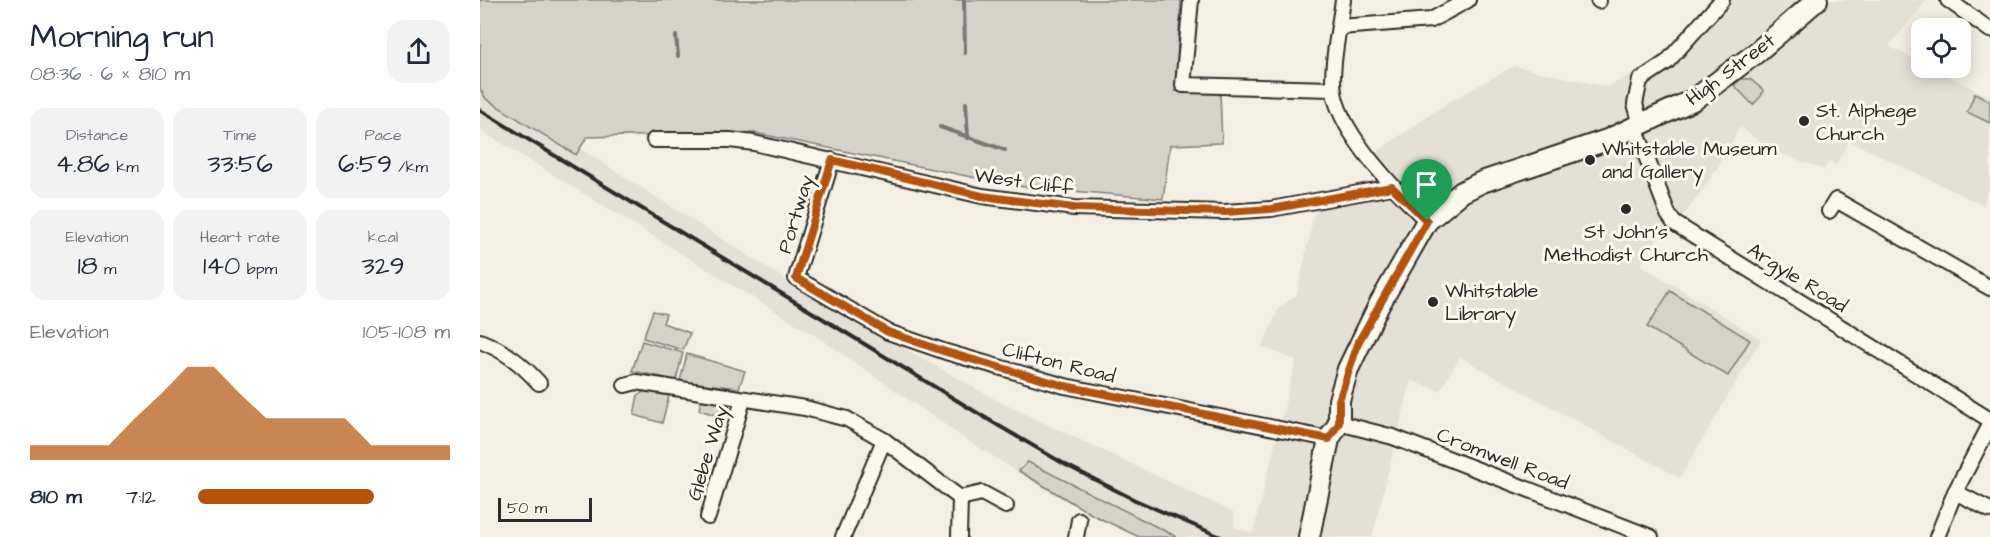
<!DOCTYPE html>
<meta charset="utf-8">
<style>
:root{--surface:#fff;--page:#f2f2f3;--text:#1f2937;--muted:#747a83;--accent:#b45309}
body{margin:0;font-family:"Architects Daughter",sans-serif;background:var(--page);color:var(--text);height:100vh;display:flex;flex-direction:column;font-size:22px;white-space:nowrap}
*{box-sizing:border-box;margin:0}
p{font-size:20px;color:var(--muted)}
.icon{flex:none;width:33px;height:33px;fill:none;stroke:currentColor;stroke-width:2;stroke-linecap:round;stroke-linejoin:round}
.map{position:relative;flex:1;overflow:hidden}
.details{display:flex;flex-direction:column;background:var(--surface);width:480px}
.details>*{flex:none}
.buttons{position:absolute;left:1431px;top:18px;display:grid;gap:12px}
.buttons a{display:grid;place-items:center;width:60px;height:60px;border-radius:12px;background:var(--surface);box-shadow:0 3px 15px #0003;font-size:30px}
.scale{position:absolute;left:18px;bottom:15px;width:94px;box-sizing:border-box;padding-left:6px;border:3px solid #2b2b2b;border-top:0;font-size:16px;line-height:21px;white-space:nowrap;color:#2b2b2b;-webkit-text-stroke:4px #fbf7ec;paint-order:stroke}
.pin{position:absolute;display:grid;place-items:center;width:51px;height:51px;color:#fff;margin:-62px -26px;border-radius:50% 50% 50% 0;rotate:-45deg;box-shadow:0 0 6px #0007}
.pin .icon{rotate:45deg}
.round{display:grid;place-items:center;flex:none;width:63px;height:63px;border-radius:18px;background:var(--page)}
.headline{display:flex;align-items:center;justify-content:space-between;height:102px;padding:0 30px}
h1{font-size:33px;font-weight:600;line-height:45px}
.stats{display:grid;grid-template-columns:repeat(3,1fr);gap:9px;height:102px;padding:6px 30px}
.stats div{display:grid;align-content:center;border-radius:15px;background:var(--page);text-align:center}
.stats b{font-size:26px;font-weight:600}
.stats small{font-size:16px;font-weight:400}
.stats p{font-size:16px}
.chart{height:168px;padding:12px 30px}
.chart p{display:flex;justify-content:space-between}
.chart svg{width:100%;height:108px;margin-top:6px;fill:var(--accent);opacity:.7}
ul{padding:0 30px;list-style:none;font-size:20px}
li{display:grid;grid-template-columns:96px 72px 1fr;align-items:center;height:45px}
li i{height:15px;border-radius:8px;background:var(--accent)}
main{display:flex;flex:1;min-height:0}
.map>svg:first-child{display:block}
.built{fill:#e4e0d6}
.green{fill:#d5d2c9;stroke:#807e7a;stroke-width:1.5}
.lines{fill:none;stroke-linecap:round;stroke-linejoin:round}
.stream{stroke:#787772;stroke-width:4}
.minor-casing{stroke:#2b2b2b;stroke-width:18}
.secondary-casing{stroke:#2b2b2b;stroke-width:24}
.minor{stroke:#fbf7ec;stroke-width:14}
.secondary{stroke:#fbf7ec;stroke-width:20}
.rail{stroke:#2b2b2b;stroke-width:4}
.route-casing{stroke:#fff;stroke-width:12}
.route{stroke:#b45309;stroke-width:8}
.poi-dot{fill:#2b2b2b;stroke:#fbf7ec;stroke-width:2}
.labels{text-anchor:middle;stroke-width:6;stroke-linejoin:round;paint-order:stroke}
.street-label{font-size:20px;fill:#2b2b2b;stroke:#fbf7ec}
.poi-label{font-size:20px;fill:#2b2b2b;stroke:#fbf7ec;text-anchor:start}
</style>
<main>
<section class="details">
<div class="headline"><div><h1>Morning run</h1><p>08:36 · 6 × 810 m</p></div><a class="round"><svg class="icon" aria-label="share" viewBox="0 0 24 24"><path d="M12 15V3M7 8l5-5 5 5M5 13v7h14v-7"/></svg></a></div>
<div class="stats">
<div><p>Distance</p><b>4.86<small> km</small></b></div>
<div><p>Time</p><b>33:56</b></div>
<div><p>Pace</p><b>6:59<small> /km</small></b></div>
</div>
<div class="stats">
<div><p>Elevation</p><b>18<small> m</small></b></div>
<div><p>Heart rate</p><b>140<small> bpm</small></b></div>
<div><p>kcal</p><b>329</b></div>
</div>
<div class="chart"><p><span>Elevation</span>105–108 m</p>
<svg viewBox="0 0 160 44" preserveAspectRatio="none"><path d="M0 44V38L10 38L20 38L30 38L40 27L50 17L60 6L70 6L80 17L90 27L100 27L110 27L120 27L130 38L140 38L150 38L160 38V44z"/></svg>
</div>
<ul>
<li><b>810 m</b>7:12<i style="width:70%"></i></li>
</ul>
</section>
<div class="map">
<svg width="1510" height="537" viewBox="0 0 1510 537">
<rect width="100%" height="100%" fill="#f3efe4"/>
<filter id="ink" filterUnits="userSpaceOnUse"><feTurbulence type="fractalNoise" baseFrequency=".0167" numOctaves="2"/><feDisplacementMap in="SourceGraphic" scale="12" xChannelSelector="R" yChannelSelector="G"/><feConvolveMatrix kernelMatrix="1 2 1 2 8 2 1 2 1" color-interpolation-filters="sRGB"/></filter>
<g filter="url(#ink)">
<!-- built -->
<polygon class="built" points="1248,0 1447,0 1409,46 1441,62 1442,68 1452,68 1510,97 1510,184 1503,205 1369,141 1356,165 1349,160 1345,170 1294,151 1260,127 1237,168 1206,213 1185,226 1161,265 1281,339 1200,478 980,357 960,391 931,381 892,537 659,537 571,493 487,440 342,340 0,130 0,90 101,149 308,281 315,279 436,355 518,401 753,512 755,528 773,533 816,360 782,347 799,307 817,295 835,210 908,173 892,155 969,102 1034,66 1128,87 1204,44"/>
<!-- green -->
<g class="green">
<polygon points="0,0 701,0 695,91 740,92 742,143 690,145 683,199 536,186 275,133 107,137 96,155 6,99 0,89"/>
<polygon points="1262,79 1270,79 1283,90 1282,95 1273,105 1254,85"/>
<polygon points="1495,93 1510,101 1510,123 1487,112"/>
<polygon points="1190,291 1270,340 1248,376 1167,327"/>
<polygon points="173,311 186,314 183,323 210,333 203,350 163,338"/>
<polygon points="162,341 203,353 196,380 152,371"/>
<polygon points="207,354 265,371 259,388 200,381"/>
<polygon points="165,391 189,396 182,423 154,415 158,395"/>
<polygon points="221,400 250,404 246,418 219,410"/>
<polygon points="548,462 697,537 659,537 613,515 539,471"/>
</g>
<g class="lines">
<!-- stream -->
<g class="stream">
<polyline points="484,0 485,53"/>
<polyline points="196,36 198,56"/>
<polyline points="486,103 488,138"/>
<polyline points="460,127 525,150"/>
</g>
<!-- minor casing -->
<g class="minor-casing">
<g id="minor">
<polyline points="711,0 703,85 853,89"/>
<path d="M863 0C860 23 850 70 854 92 861 135 916 191 947 221"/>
<polyline points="1118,0 1119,1"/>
<polyline points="1468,0 1510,30"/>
<polyline points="860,27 951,20 988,0"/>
<polyline points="1161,124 1155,104 1160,80 1187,62 1242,0"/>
<polyline points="1155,127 1188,214 1194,223 1510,420"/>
<polyline points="174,140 250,140 274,143 502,196 594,208 745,212 791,209 912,187"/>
<polyline points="352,160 316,278 408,332 466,352 585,386 849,439"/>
<polyline points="1349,211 1356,200 1510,288"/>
<path d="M0 341C25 351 41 363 59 383"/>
<polyline points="145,385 156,382 325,408 367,419 404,440 480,498 479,537"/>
<polyline points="859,423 913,437 1171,537"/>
<polyline points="1475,492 1510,510"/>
<polyline points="480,498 502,493 526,506"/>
<polyline points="228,517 263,400"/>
<polyline points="363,537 404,440"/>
<polyline points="596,537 599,520"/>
<polyline points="1457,537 1475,492 1510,425"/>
</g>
</g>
<!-- secondary casing -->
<g class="secondary-casing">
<polyline id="secondary" points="829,537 849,439 859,423 859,400 868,369 899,305 947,221 982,192 1002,182 1127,140 1215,99 1276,53 1337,0"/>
</g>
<!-- minor -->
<use href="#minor" class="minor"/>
<!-- secondary -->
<use href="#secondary" class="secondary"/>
<!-- rail -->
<polyline class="rail" points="0,110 514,423 586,465 655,500 741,537"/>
</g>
</g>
<g class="lines" filter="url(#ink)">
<!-- route casing -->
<g class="route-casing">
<polygon id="route" points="352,160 502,196 594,208 745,212 791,209 912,187 947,221 879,341 859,400 859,423 849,439 585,386 466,352 408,332 316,278"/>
</g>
<!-- route -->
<use href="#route" class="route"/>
</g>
<!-- markers -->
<g class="poi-dot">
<circle cx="1324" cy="121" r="6"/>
<circle cx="1110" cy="160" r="6"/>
<circle cx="1146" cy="209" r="6"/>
<circle cx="953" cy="302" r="6"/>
</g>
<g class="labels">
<!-- street labels -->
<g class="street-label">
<text transform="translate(1250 69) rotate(-37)" y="7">High Street</text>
<text transform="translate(544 181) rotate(8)" y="7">West Cliff</text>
<text transform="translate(315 214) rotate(-73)" y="7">Portway</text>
<text transform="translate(1318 277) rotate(32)" y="7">Argyle Road</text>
<text transform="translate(579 362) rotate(14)" y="7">Clifton Road</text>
<text transform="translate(227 453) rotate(-73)" y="7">Glebe Way</text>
<text transform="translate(1023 458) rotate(21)" y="7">Cromwell Road</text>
</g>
<!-- poi labels -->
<g class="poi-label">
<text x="1336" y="117">St. Alphege<tspan x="1336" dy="23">Church</tspan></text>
<text x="1122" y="155">Whitstable Museum<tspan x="1122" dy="23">and Gallery</tspan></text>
<text x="1146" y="238" text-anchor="middle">St John's<tspan x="1146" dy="23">Methodist Church</tspan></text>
<text x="965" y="297">Whitstable<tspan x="965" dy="23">Library</tspan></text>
</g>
</g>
</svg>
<div class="buttons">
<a><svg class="icon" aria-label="locate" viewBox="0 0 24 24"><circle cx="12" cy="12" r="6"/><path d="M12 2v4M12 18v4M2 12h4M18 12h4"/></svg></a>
</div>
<div class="scale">50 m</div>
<div class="pin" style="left:947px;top:221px;background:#1e9e55"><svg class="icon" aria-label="arrive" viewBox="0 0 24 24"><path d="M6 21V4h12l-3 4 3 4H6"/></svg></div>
</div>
</main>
